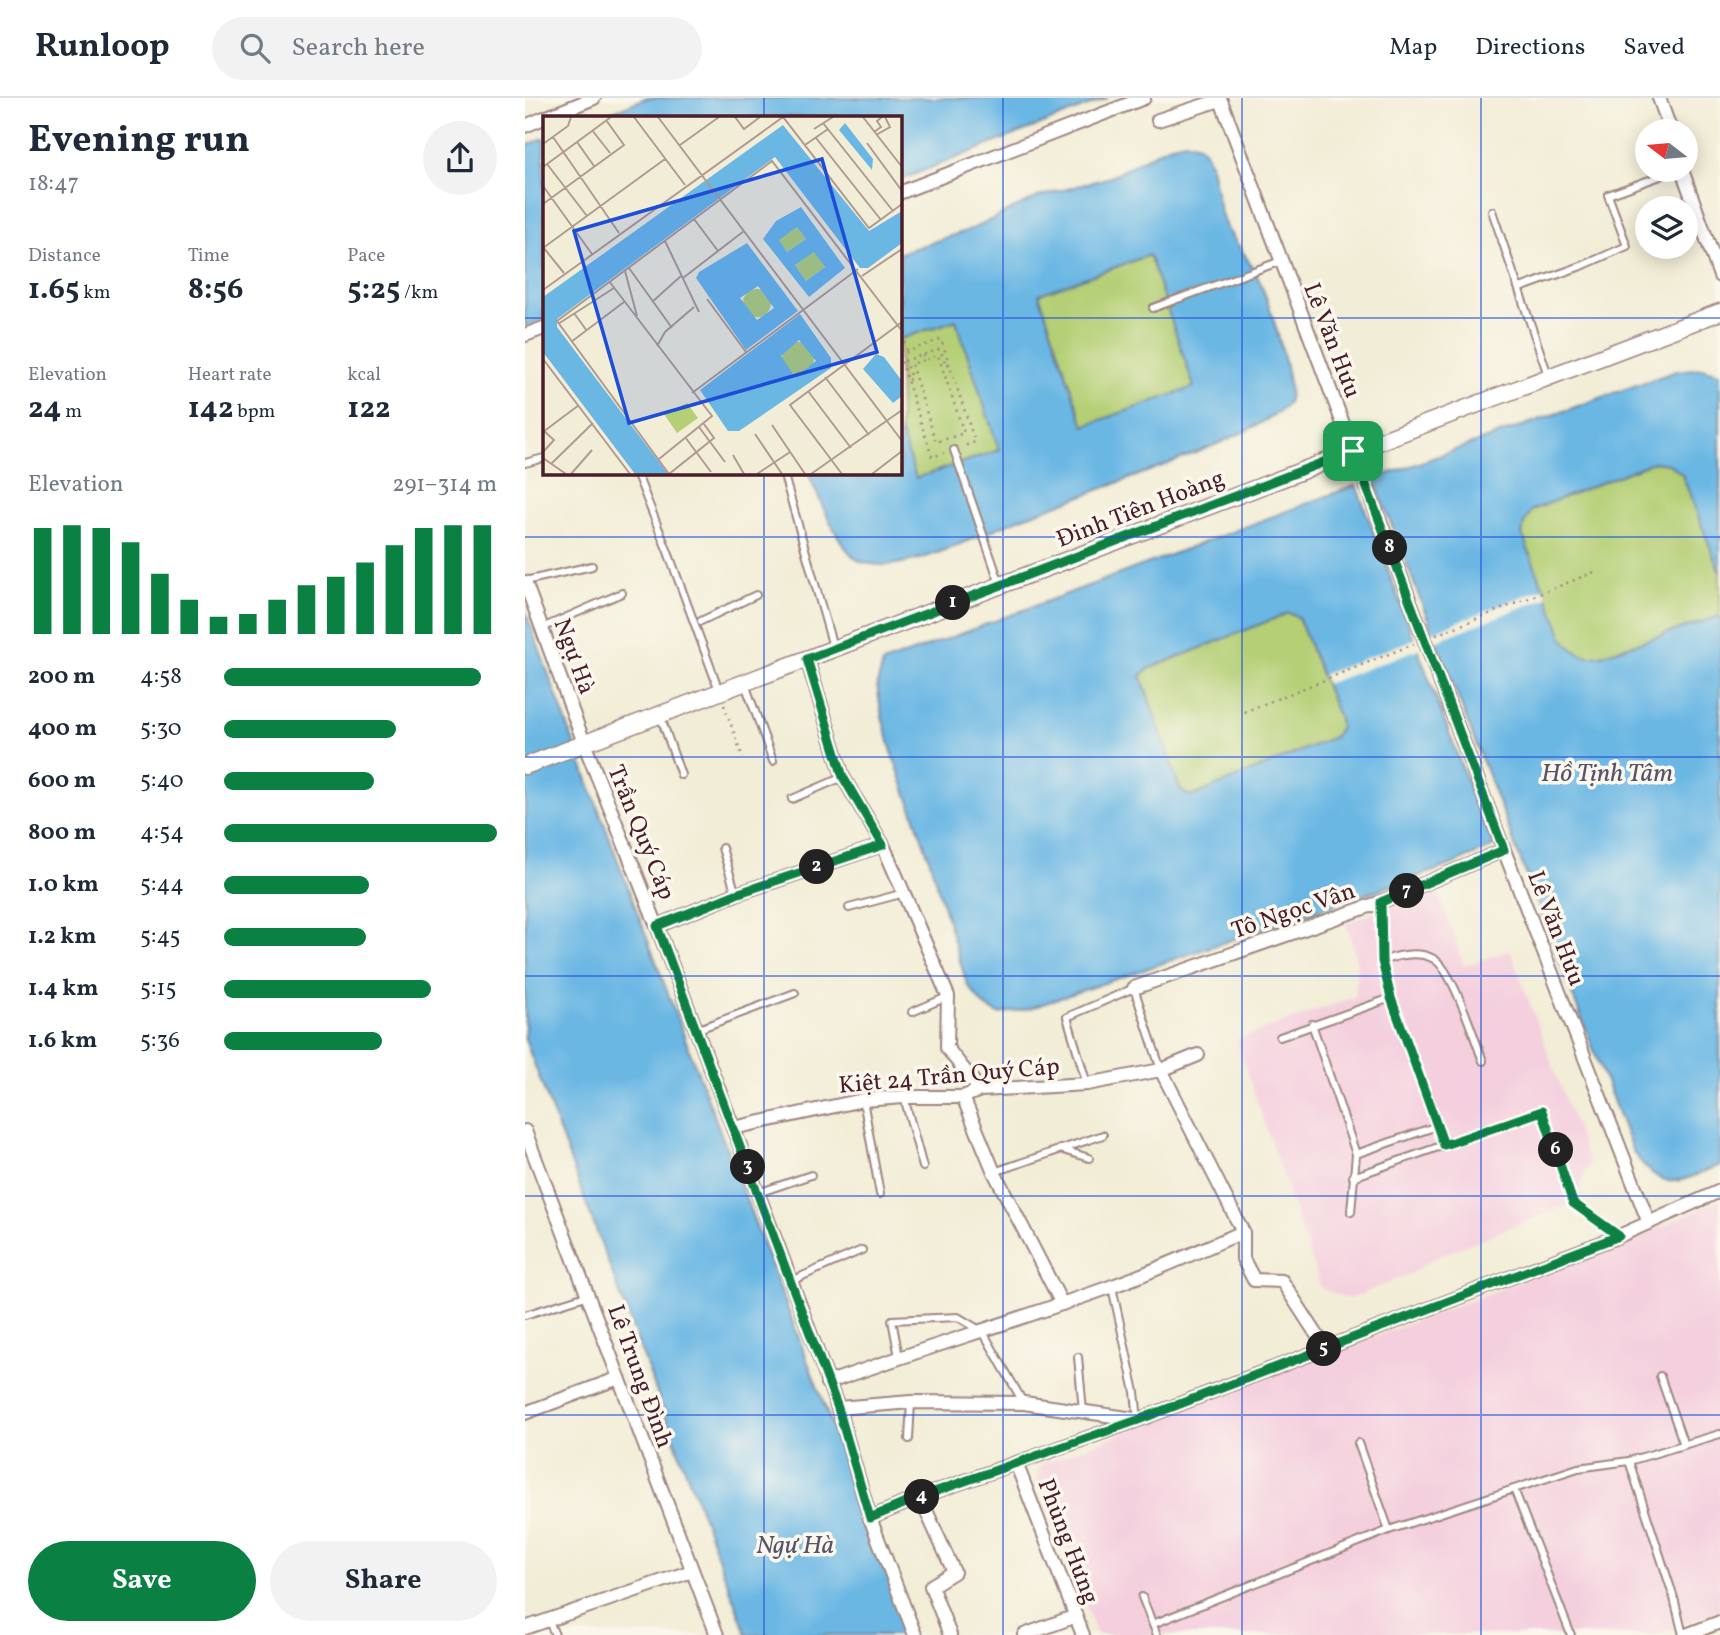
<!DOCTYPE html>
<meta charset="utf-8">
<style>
:root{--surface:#fff;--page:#f2f2f3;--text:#1f2937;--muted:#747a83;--line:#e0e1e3;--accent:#0b8043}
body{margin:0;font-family:Vollkorn,serif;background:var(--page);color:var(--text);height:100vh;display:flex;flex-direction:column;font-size:26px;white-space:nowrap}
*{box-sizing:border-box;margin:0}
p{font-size:23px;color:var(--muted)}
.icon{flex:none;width:38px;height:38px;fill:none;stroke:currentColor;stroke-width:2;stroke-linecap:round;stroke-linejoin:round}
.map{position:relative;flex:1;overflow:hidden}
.drawer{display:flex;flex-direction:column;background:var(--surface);width:525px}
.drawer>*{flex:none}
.needle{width:46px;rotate:286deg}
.tools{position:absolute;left:1110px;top:21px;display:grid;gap:14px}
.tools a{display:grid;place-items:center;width:63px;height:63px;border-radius:50%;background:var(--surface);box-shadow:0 4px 18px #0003;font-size:35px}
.pin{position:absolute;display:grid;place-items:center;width:60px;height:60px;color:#fff;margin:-30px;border-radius:14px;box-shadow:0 4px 10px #0006}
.km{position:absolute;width:35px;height:35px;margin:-18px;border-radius:50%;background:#222;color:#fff;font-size:19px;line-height:35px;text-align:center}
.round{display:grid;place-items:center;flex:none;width:74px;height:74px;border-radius:37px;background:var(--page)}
.headline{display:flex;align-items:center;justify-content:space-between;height:119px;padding:0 28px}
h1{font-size:38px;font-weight:700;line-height:52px}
.figures{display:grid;grid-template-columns:repeat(3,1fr);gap:10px;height:119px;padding:7px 28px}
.figures div{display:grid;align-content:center}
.figures b{font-size:30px;font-weight:700}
.figures small{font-size:19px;font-weight:400}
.figures p{font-size:19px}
.chart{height:196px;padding:14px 28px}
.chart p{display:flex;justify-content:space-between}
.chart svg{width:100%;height:126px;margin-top:7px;stroke:var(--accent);stroke-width:6}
.button{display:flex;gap:14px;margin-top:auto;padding:14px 28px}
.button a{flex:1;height:80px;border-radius:42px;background:var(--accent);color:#fff;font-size:28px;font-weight:700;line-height:80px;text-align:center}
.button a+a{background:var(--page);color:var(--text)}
ul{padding:0 28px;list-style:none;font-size:23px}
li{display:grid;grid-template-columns:112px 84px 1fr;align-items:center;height:52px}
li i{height:18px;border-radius:9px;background:var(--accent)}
header{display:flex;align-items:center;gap:42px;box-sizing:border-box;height:98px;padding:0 35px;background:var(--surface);border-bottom:2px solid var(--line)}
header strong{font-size:33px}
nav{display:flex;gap:38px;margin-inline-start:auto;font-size:24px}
.search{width:490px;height:63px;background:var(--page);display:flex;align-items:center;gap:18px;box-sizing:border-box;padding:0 24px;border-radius:38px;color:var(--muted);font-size:26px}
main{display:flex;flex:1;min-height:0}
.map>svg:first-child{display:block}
.built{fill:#f4cfde}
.green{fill:#b4cf75;stroke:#7f7750;stroke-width:2}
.water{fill:#6bb7e4;stroke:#5a6b88;stroke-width:2;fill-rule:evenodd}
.pier{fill:#f2edd6}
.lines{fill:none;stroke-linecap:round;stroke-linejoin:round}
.lane-casing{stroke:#9e8680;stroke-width:10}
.street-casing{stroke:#9e8680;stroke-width:16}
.secondary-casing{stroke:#9e8680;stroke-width:19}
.path{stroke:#9e8680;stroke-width:2.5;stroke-dasharray:2 5;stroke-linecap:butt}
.lane{stroke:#fff;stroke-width:6}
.street{stroke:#fff;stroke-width:12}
.secondary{stroke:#fff;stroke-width:16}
.route-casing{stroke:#fff;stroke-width:14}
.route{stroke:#0b8043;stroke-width:9}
.grid{fill:none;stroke:#1d4ed8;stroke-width:2;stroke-opacity:0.55}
.labels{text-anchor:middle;stroke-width:7;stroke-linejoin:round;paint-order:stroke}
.street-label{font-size:24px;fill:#4a1f2b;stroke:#fbf7ec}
.water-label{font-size:26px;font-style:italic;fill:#56546c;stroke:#fbf7ec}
.inset-road{fill:none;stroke:#af9b92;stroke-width:2}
.view{fill:#1d4ed8;fill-opacity:0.15;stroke:#1d4ed8;stroke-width:3.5}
.inset-edge{fill:none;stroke:#4a1f2b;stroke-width:3.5}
</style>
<header>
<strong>Runloop</strong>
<div class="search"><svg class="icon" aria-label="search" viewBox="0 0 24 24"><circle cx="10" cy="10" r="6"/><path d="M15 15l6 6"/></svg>Search here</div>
<nav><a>Map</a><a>Directions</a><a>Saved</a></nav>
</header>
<main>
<section class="drawer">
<div class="headline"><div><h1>Evening run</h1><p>18:47</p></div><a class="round"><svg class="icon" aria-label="share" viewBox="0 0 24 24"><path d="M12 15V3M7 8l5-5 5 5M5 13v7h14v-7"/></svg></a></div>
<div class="figures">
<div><p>Distance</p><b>1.65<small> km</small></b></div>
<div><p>Time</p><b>8:56</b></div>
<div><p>Pace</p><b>5:25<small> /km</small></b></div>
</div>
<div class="figures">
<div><p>Elevation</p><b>24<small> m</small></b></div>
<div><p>Heart rate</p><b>142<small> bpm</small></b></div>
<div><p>kcal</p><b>122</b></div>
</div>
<div class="chart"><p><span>Elevation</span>291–314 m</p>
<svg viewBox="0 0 160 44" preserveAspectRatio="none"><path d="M5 44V7M15 44V6M25 44V7M35 44V12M45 44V23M55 44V32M65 44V38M75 44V37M85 44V32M95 44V27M105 44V24M115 44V19M125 44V13M135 44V7M145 44V6M155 44V6"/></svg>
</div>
<ul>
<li><b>200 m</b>4:58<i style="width:94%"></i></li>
<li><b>400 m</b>5:30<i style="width:63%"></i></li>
<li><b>600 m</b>5:40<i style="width:55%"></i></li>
<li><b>800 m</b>4:54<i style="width:100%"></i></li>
<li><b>1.0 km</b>5:44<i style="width:53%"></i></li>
<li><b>1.2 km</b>5:45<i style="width:52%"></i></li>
<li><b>1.4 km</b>5:15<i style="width:76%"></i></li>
<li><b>1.6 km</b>5:36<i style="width:58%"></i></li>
</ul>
<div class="button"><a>Save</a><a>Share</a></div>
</section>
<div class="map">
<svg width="1195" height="1537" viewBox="0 0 1195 1537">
<rect width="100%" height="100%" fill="#fbf7ec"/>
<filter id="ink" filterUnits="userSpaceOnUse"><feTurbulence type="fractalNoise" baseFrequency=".0143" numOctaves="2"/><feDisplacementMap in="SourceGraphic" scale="14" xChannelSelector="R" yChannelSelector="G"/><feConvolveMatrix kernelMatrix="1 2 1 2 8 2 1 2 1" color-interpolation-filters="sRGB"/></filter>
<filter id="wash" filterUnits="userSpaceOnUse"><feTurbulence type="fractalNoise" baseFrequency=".00686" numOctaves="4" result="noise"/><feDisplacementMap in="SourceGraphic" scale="28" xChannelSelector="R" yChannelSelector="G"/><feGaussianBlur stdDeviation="1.57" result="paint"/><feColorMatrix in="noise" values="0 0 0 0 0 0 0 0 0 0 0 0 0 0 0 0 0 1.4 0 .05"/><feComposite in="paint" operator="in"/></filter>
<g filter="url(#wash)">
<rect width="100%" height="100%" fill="#f2edd6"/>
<!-- built -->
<g class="built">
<polygon points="912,791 939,868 985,852 1064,1065 1048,1105 911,1159 887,1175 824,1201 796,1190 711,942 831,898 832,864 821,825"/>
<polygon points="1195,1102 1195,1512 1131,1537 572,1537 511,1380 517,1366 1121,1135"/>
</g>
<!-- green -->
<g class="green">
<polygon points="625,157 670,290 559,328 514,196"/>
<polygon points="431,222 474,352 390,381 375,332 374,241"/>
<path d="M1128 364 1144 366 1157 376 1195 475V518L1076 557C1059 560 1050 556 1039 542L997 437 999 425 1007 412Z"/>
<polygon points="763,515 773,519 814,620 815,629 809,639 668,698 661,696 655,691 616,578 623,571"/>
</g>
<!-- water -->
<g class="water">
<polygon points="121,0 583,0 375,82 374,19 73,19"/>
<polygon points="19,40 19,221 0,228 0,48"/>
<path d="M660 43C665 45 672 45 675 48 691 60 689 111 703 132 713 148 726 164 734 182 743 202 771 286 763 304 750 333 551 399 512 414 473 428 434 449 394 461 374 466 357 470 337 464 315 456 293 396 283 375L374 374 375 332 391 380 474 352 431 222 375 241V155L447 131 513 99 586 79 641 49ZM624 157 669 289 559 328 514 196Z"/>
<path d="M1177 270 1195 275V475L1157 376 1144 366 1128 364 1007 412 999 425 997 436 1039 541C1050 556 1059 560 1076 557L1195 518V1067C1152 1085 1139 1096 1108 1054L849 381 1151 273Z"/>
<path d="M831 387 947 696 969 748 923 768 503 911 474 916 459 908 442 886 403 757 367 654 357 618 352 587 358 565ZM763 515 773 519 814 620 815 629 809 639 668 698 661 696 655 691 616 578 623 571Z"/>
<path d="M0 512C125 855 258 1195 386 1537H222L0 941Z"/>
</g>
<!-- pier -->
<g class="pier">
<polygon points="1019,490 1023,499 908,544 904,535"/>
<polygon points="892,540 896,550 801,586 797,577"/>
</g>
</g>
<g filter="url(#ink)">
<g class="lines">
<!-- lane casing -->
<g class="lane-casing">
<g id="lane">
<polyline points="967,113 1023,277"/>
<polyline points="995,190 1059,167 1102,148 1083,97 1152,72"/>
<polyline points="628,210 756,163"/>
<polyline points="429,352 475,486"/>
<polyline points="0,365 19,360"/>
<polyline points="111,374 143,454 194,592"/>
<polyline points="258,374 308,549"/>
<polyline points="0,483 67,468"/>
<polyline points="176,523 231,497"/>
<polyline points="17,530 97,495"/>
<polyline points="220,586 248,663"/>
<polyline points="135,617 156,677"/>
<polyline points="267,701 318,679"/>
<polyline points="197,750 211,796"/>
<polyline points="856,804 857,863 866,900 919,1047 1017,1013 1048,1105 1094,1138"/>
<polyline points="324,810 379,795"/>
<path d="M857 863C873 857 893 852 909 861 928 872 949 940 958 963"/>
<polyline points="387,914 422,899"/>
<polyline points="787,926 831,1056 826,1114"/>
<polyline points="171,932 270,895"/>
<polyline points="755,939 866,900"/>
<polyline points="562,986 542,919 609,890 636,972"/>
<polyline points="379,999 398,1069"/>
<polyline points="338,1002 355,1096"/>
<polyline points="535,1051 564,1060"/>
<polyline points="831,1056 912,1028"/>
<polyline points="469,1074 578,1037"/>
<polyline points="828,1079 919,1047"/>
<polyline points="233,1095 286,1077"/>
<polyline points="266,1183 337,1152"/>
<polyline points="587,1189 610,1294 613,1322"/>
<polyline points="0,1217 64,1197"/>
<polyline points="374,1259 367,1222 433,1219 458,1234 498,1304"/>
<polyline points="553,1259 558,1313"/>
<polyline points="1135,1278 1159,1347"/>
<polyline points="384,1341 386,1304"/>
<polyline points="833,1345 864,1432"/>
<polyline points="1104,1363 1149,1500 1158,1537"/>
<polyline points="989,1391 1046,1537"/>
<polyline points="617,1499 632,1537"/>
<polyline points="24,1523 30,1537"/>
<polyline points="628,1526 864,1432 1053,1370 1104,1363 1195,1336"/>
</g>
</g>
<!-- street casing -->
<g class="street-casing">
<g id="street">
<polyline points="695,0 979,752 1124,1125"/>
<polyline points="1134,0 1146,33"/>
<polyline points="22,19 69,0"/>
<polyline points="633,22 695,2"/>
<polyline points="0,28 19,20"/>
<polyline points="1157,72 1195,178"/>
<polyline points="374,95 619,0"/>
<polyline points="0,237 19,230"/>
<polyline points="0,484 59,645 132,828 266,1183 313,1310 345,1420 390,1537"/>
<polyline points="282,561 318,679 358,747 423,898 422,950 455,992"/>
<polyline points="132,828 211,796 358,747"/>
<polyline points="609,890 856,804 979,752"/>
<polyline points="636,972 718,1134 718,1161 729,1182 757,1183 801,1251"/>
<polyline points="438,999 469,1074 537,1206"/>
<polyline points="208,1030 338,1002 379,999 438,999 455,992 562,986 636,972 673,957"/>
<polyline points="0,1033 192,1537"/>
<path d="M302 1285C396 1251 491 1223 585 1189 630 1173 673 1153 718 1134"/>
<polyline points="313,1310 386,1304 499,1305 609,1321"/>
<polyline points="0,1315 94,1280"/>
<polyline points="491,1365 558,1537"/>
<polyline points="395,1399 429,1474 406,1488 425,1537"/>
<polyline points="345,1420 395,1399 613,1322 1094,1138 1195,1093"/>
<polyline points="0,1530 167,1473"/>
<polyline points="499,1537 551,1518"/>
<polyline points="1161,1537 1195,1524"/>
</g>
</g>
<!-- secondary casing -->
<g class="secondary-casing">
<polyline id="secondary" points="0,668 1195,214"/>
</g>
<!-- path -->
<g class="path">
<polyline points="374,244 379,242 382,254"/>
<polyline points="374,257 416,241 450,344 439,348"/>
<polyline points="374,257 407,359 419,355"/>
<polyline points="398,257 400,262 413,257 439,335 411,344 386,266 400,262"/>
<polyline points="383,282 386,280 380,263 415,251 421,267 424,266"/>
<polyline points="911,537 1072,473"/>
<polyline points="199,607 218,660"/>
<polyline points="719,614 889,546"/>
</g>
<!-- lane -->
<use href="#lane" class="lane"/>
<!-- street -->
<use href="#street" class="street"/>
<!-- secondary -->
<use href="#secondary" class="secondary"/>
</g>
</g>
<g class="lines" filter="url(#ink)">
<!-- route casing -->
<g class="route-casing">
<polygon id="route" points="828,353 979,752 856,804 857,863 866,900 919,1047 1017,1013 1048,1105 1094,1138 613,1322 395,1399 345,1420 313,1310 132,828 211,796 358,747 318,679 282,561"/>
</g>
<!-- route -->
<use href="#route" class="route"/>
</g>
<!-- grid -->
<path class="grid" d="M239 0V19M478 0V1537M717 0V1537M956 0V1537M0 220H19M374 220H1195M239 374V1537M0 439H1195M0 659H1195M0 878H1195M0 1098H1195M0 1317H1195"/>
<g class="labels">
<!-- street labels -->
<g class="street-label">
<text transform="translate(808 242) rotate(69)" y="8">Lê Văn Hưu</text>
<text transform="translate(615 410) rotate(-21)" y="8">Đinh Tiên Hoàng</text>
<text transform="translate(50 558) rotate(70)" y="8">Ngự Hà</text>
<text transform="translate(117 734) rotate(68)" y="8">Trần Quý Cáp</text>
<text transform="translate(768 812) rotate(-19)" y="8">Tô Ngọc Vân</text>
<text transform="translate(1032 830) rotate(69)" y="8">Lê Văn Hưu</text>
<text transform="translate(424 977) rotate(-5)" y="8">Kiệt 24 Trần Quý Cáp</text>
<text transform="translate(116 1278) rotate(70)" y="8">Lê Trung Đình</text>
<text transform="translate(544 1443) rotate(69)" y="8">Phùng Hưng</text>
</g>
<!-- water labels -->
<g class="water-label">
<text x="1082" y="683">Hồ Tịnh Tâm</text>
<text x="270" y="1455">Ngự Hà</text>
</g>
</g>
<!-- overview -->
<g transform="translate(18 18)">
<rect width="359" height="359" fill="#f2edd6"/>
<path d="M254 111 263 123 244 136 235 124ZM271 135 282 151 263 165 252 149ZM200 187a14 14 0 1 1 28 0a14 14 0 1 1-28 0ZM239 242a16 16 0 1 1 32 0a16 16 0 1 1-32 0ZM144 287 155 302 134 317 121 298Z" fill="#b4cf75"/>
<path d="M302 7 330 43 329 54 296 14ZM240 9 326 115 359 95V127L325 152H317L232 41 14 203V211L125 358H92L0 236V181ZM258 91 302 152 266 181 220 123 233 105ZM254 111 263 123 244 136 236 124ZM271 136 282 151 263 165 252 149ZM204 127 255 195 203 234 153 162 156 156ZM215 170 231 192 214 204 197 182ZM257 198 288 242V252L196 315H185L157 274ZM256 224 273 245 252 261 238 240ZM333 238 341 241 359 265V280L350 287 320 253Z" fill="#6bb7e4" fill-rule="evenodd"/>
<path class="inset-road" d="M91 1 142 69M115 1 359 325M192 1 201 13 217 1M320 1 359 51M280 7 350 95M271 13 290 1M49 14 67 37M331 16 338 11 334 5 339 1M333 19 347 11 342 1M10 21 76 117M273 22 338 104M34 26 51 50M324 27 359 75M0 28 25 10 28 1M137 29 176 1M262 29 285 13M4 48 44 100M0 51 68 1M0 70 49 138M0 88 81 29 63 4M151 103 175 135M122 125 156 196M0 131 21 157M0 132 122 43M86 152 129 212M82 155 94 200M319 160 359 133M140 162 201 115M66 165 169 300 116 343M0 174 240 1 326 112 359 88M164 183 203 236M109 186 138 160M31 197 44 215M15 208 71 172M28 226 81 186M114 230 122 216 151 191M0 243 87 358M282 261 326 319M265 275 308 332M149 277 315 153M161 308 171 322 126 358 14 205 229 45 359 215M229 309 262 358M156 311 182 346M0 316 36 289M212 318 239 358M142 321 168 356M0 336 11 324 1 315M190 339 201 358M0 342 23 358M8 348 50 307M28 358 49 334M214 358 247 336M268 358 359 294M299 358 247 289 359 206M329 358 359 335"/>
<path class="view" d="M279 43 334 236 86 307 31 115Z"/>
<rect width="359" height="359" class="inset-edge"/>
</g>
</svg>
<div class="tools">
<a><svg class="needle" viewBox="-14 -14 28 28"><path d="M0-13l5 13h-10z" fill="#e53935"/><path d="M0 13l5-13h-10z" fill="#747a83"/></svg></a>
<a><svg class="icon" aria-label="layers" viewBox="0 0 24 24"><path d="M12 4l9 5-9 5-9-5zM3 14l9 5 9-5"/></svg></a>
</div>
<div class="pin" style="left:828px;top:353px;background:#1e9e55"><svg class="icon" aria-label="arrive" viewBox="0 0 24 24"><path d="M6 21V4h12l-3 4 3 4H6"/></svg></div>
<b class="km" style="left:428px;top:505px">1</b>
<b class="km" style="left:292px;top:769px">2</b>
<b class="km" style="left:223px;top:1069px">3</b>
<b class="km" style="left:397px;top:1399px">4</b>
<b class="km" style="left:799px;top:1251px">5</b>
<b class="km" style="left:1031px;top:1052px">6</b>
<b class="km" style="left:882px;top:793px">7</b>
<b class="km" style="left:865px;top:450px">8</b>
</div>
</main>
